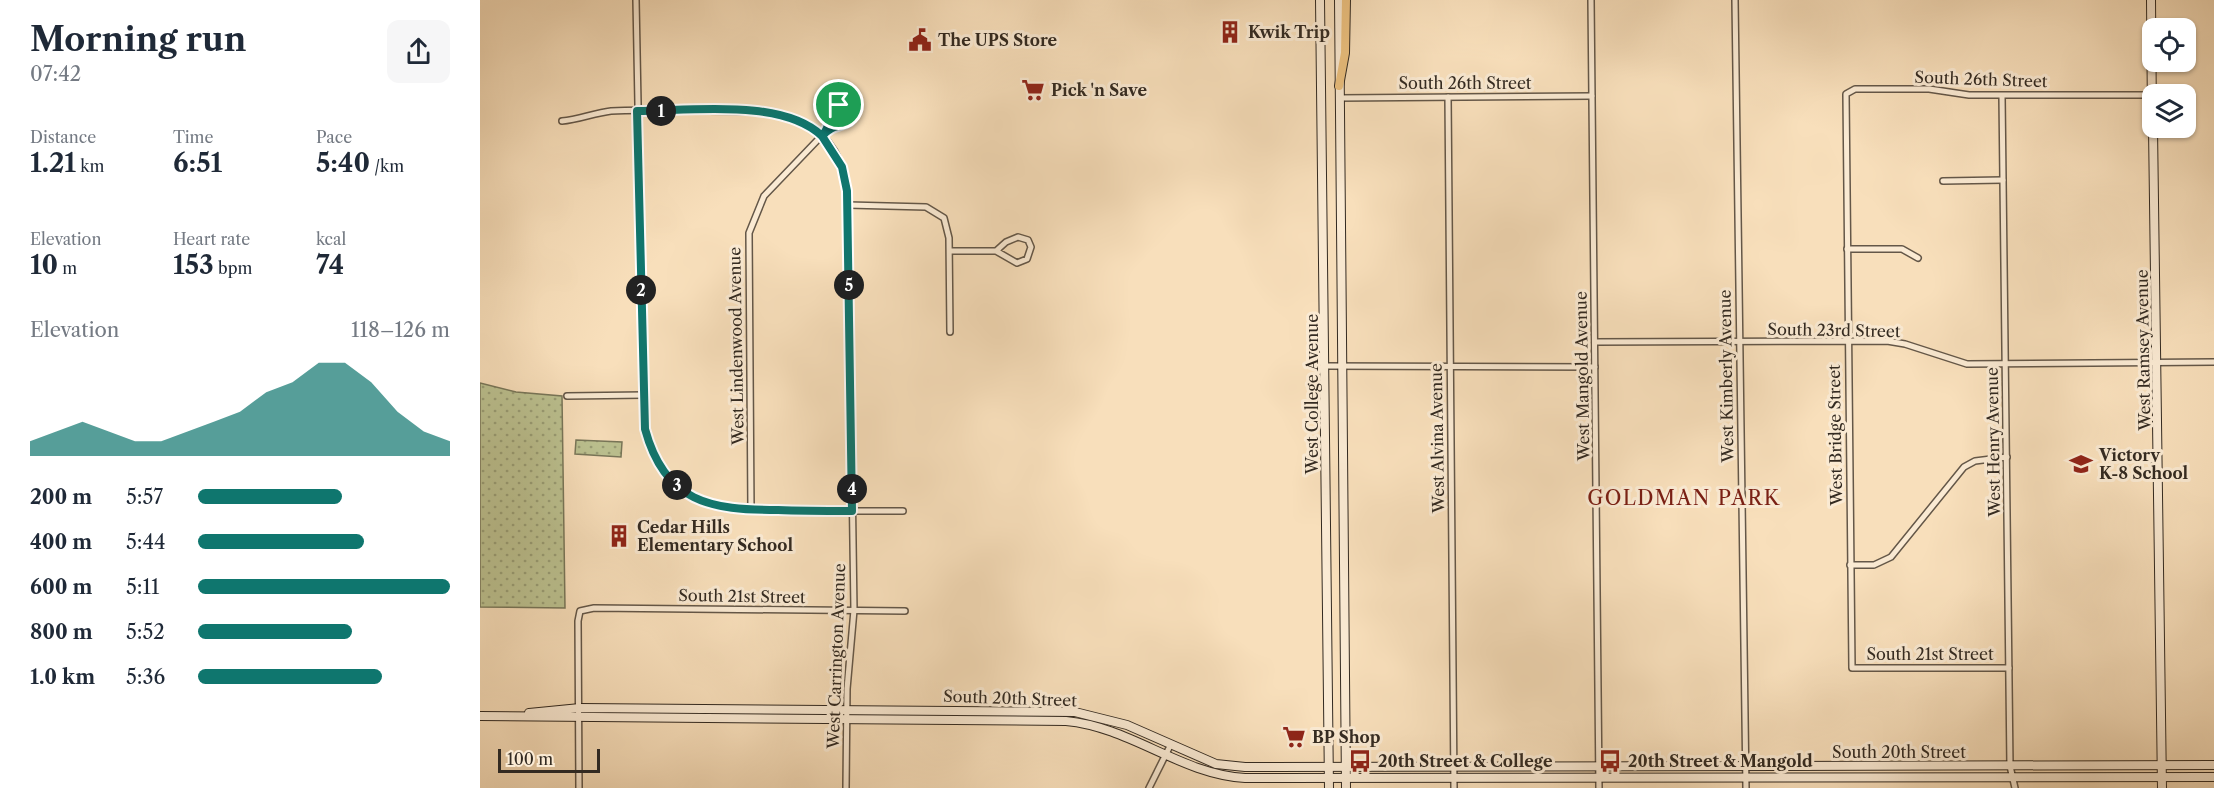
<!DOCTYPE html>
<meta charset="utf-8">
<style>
:root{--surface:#fff;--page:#f6f6f7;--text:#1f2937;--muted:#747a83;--accent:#0f766e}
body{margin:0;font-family:"Libre Caslon Text",serif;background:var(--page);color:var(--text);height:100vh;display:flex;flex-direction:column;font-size:22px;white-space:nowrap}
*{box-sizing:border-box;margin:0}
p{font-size:20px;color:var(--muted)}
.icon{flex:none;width:33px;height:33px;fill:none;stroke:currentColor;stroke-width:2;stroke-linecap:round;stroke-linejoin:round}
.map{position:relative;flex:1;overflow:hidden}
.drawer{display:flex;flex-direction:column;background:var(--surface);width:480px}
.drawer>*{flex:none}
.tools{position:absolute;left:1662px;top:18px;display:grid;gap:12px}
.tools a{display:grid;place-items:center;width:54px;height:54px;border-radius:12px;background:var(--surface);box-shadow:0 2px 4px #0004;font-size:30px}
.scale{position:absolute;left:18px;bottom:15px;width:102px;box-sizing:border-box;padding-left:6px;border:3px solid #332a21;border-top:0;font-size:16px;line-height:21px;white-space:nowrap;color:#332a21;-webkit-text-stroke:4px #faead3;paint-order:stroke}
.pin{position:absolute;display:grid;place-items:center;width:51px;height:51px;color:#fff;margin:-26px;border:3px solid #fff;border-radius:50%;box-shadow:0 2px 6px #0007}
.km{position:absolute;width:30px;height:30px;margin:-15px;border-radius:50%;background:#222;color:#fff;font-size:16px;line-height:30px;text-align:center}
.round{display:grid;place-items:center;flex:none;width:63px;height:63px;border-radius:12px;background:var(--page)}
.summary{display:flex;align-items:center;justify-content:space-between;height:102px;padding:0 30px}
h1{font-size:33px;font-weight:700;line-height:45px}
.figures{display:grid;grid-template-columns:repeat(3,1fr);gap:9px;height:102px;padding:6px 30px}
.figures div{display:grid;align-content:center}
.figures b{font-size:26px;font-weight:700}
.figures small{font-size:16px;font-weight:400}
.figures p{font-size:16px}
.chart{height:168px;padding:12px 30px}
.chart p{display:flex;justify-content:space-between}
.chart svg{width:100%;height:108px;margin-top:6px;fill:var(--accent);opacity:.7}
ul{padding:0 30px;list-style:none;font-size:20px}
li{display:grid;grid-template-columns:96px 72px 1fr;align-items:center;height:45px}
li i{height:15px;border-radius:8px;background:var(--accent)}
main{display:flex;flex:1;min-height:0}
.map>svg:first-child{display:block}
.park{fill:url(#park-dots);stroke:#787659;stroke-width:1.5}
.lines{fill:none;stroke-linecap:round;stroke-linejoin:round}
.street-casing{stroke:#645748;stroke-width:8}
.secondary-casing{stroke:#332a21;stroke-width:10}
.primary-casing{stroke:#332a21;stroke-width:10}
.street{stroke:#faead3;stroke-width:5}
.secondary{stroke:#faead3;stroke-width:8}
.primary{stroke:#ecc07e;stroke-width:8}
.route-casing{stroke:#fff;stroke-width:12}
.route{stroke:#0f766e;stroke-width:8}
.labels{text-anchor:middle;stroke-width:6;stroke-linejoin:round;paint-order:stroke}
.poi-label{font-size:16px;font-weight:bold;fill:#332a21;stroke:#faead3;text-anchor:start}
.street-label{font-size:16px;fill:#332a21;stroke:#faead3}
.quarter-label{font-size:20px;letter-spacing:1.5px;fill:#7a1f14;stroke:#faead3}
</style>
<main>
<section class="drawer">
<div class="summary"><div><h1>Morning run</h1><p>07:42</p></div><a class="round"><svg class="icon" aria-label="share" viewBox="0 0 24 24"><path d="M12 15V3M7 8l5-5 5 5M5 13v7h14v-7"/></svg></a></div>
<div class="figures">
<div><p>Distance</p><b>1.21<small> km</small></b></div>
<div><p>Time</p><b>6:51</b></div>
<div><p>Pace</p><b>5:40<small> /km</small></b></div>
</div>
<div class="figures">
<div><p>Elevation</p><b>10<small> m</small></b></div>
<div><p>Heart rate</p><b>153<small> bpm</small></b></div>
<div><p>kcal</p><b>74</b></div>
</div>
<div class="chart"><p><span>Elevation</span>118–126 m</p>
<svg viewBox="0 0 160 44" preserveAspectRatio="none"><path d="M0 44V38L10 34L20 30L30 34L40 38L50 38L60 34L70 30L80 26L90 18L100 14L110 6L120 6L130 14L140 26L150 34L160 38V44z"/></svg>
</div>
<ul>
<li><b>200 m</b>5:57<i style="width:57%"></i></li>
<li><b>400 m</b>5:44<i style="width:66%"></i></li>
<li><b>600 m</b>5:11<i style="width:100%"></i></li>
<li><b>800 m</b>5:52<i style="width:61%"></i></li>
<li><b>1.0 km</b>5:36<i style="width:73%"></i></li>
</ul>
</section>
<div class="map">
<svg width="1734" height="788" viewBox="0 0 1734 788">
<defs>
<pattern id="park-dots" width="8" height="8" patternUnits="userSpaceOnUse" patternTransform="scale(1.5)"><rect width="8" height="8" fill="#bcc291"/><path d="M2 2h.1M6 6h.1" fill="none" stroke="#999e76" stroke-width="1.8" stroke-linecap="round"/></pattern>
</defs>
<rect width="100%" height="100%" fill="#f8dfbb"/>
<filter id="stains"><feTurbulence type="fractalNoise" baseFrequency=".00333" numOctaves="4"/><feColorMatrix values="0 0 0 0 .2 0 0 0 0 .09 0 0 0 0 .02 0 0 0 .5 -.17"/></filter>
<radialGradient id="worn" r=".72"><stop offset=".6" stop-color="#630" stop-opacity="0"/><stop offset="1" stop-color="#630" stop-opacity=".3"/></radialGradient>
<!-- park -->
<g class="park">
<polygon points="0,383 36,392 82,396 85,608 0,607"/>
<polygon points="96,440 142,442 141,457 95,454"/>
</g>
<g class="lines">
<!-- street casing -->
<g class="street-casing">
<g id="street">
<path d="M156 0 164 415C167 454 191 494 231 505 258 513 289 510 317 511 353 511 388 511 423 511"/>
<polyline points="1111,0 1119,788"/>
<polyline points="1255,0 1266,788"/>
<polyline points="1522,96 1530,766 1535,788"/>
<polyline points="968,97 974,788"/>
<polyline points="859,98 1112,96"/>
<path d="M82 121C98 120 114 113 131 111 161 109 192 111 223 111 298 111 363 109 368 205L374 610 367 689 366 788"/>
<polyline points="1463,181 1523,180"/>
<polyline points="368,205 446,207 464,218 469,238 470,332"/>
<polyline points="1367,249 1422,249 1438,258"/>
<polyline points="470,251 516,251 537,263 547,259 551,247 548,240 538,237 526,242 516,251"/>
<polyline points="1115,342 1407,341 1425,344 1487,364 1734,362"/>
<polyline points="846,366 1115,367"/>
<polyline points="87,396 164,395"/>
<path d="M271 510 269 233 284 196 351 126 356 107C366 103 373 111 370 121L351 126"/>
<polyline points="1370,565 1394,565 1411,557 1484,467 1495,461 1527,457"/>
<polyline points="1529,668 1372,668 1366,94 1375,89 1449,89 1489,95 1672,95"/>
<polyline points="99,788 98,621 100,611 114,608 425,611"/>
<polyline points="669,788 690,746"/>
</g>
</g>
<!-- secondary casing -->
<g class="secondary-casing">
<g id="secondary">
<polyline points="840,0 849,788"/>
<polyline points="859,0 866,788"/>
<polyline points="1671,0 1672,120"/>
<polyline points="1673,128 1682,788"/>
<polyline points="49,713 100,708 595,712 647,725 736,764 765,767 1734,765"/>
<path d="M0 716 586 721C651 727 700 774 765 778L1734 777"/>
</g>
</g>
<!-- primary casing -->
<g class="primary-casing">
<polyline id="primary" points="859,86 865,53 866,0"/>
</g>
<!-- street -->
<use href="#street" class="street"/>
<!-- secondary -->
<use href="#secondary" class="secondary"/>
<!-- primary -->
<use href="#primary" class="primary"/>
</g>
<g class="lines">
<!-- route casing -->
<g class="route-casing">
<path id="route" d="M359 105C350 111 351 126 342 136 302 98 211 111 157 111L165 429C185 503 231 510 298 510 322 511 347 511 372 511L367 191 362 167 342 136C353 124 358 128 370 121L371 115 368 108 359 105"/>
</g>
<!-- route -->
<use href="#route" class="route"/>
</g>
<!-- icons -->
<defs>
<g id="building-bare" transform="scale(1.8)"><path d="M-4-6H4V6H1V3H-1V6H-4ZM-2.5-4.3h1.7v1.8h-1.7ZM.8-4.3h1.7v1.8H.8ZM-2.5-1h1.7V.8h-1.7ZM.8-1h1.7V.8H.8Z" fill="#8f2418" stroke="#faead3" stroke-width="2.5" paint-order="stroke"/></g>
<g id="civic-bare" transform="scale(1.8)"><path d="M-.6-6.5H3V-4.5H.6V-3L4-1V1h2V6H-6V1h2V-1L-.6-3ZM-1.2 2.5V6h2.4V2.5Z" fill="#8f2418" stroke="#faead3" stroke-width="2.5" paint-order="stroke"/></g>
<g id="supermarket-bare" transform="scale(1.8)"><path d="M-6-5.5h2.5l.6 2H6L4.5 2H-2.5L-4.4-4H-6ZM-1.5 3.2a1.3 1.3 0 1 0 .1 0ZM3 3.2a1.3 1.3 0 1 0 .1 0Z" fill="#8f2418" stroke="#faead3" stroke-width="2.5" paint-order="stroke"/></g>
<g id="school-bare" transform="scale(1.8)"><path d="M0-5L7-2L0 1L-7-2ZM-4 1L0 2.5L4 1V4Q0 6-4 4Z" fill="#8f2418" stroke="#faead3" stroke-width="2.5" paint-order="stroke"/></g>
<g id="bus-bare" transform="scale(1.8)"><path d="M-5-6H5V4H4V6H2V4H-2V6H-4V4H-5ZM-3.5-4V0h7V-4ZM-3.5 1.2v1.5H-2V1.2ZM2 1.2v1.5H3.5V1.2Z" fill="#8f2418" stroke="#faead3" stroke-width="2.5" paint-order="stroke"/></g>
</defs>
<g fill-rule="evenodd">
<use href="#building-bare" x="750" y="32"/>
<use href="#civic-bare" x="440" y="40"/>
<use href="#supermarket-bare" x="553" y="90"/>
<use href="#school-bare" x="1601" y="464"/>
<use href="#building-bare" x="139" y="536"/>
<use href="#supermarket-bare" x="814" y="737"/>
<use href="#bus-bare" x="880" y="761"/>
<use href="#bus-bare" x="1130" y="761"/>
</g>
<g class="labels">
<!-- poi labels -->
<g class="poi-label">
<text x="768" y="38">Kwik Trip</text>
<text x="458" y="46">The UPS Store</text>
<text x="571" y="96">Pick 'n Save</text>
<text x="1619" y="461">Victory<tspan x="1619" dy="18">K-8 School</tspan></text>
<text x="157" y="533">Cedar Hills<tspan x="157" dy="18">Elementary School</tspan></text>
<text x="832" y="743">BP Shop</text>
<text x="898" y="767">20th Street &amp; College</text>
<text x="1148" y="767">20th Street &amp; Mangold</text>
</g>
<!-- street labels -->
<g class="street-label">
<text transform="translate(1501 79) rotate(2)" y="6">South 26th Street</text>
<text x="985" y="89">South 26th Street</text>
<text transform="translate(1354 330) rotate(1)" y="6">South 23rd Street</text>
<text transform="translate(256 346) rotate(-91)" y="6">West Lindenwood Avenue</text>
<text transform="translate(1663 350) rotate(-91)" y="6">West Ramsey Avenue</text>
<text transform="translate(1102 376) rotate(-91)" y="6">West Mangold Avenue</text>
<text transform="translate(1246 376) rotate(-91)" y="6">West Kimberly Avenue</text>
<text transform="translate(832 394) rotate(-90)" y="6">West College Avenue</text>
<text transform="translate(1355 435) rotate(-91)" y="6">West Bridge Street</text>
<text transform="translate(957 438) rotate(-91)" y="6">West Alvina Avenue</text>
<text transform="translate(1513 442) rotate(-91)" y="6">West Henry Avenue</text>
<text transform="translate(262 596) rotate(1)" y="6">South 21st Street</text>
<text x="1450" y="660">South 21st Street</text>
<text transform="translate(356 656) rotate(-88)" y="6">West Carrington Avenue</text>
<text transform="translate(530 698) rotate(2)" y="6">South 20th Street</text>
<text x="1419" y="758">South 20th Street</text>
</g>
<!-- quarter labels -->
<g class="quarter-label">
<text x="1204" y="505">GOLDMAN PARK</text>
</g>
</g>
<rect width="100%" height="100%" filter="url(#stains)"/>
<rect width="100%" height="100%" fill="url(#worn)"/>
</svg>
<div class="tools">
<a><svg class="icon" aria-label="locate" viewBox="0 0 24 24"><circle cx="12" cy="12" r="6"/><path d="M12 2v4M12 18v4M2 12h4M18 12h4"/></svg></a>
<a><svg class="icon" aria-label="layers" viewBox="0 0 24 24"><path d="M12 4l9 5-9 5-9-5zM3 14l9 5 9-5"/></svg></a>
</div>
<div class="scale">100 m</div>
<div class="pin" style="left:359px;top:105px;background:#1e9e55"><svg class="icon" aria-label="arrive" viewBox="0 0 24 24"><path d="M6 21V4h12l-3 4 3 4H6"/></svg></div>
<b class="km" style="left:181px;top:111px">1</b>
<b class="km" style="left:161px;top:290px">2</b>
<b class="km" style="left:197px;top:485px">3</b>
<b class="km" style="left:372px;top:489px">4</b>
<b class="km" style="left:369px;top:285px">5</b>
</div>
</main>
